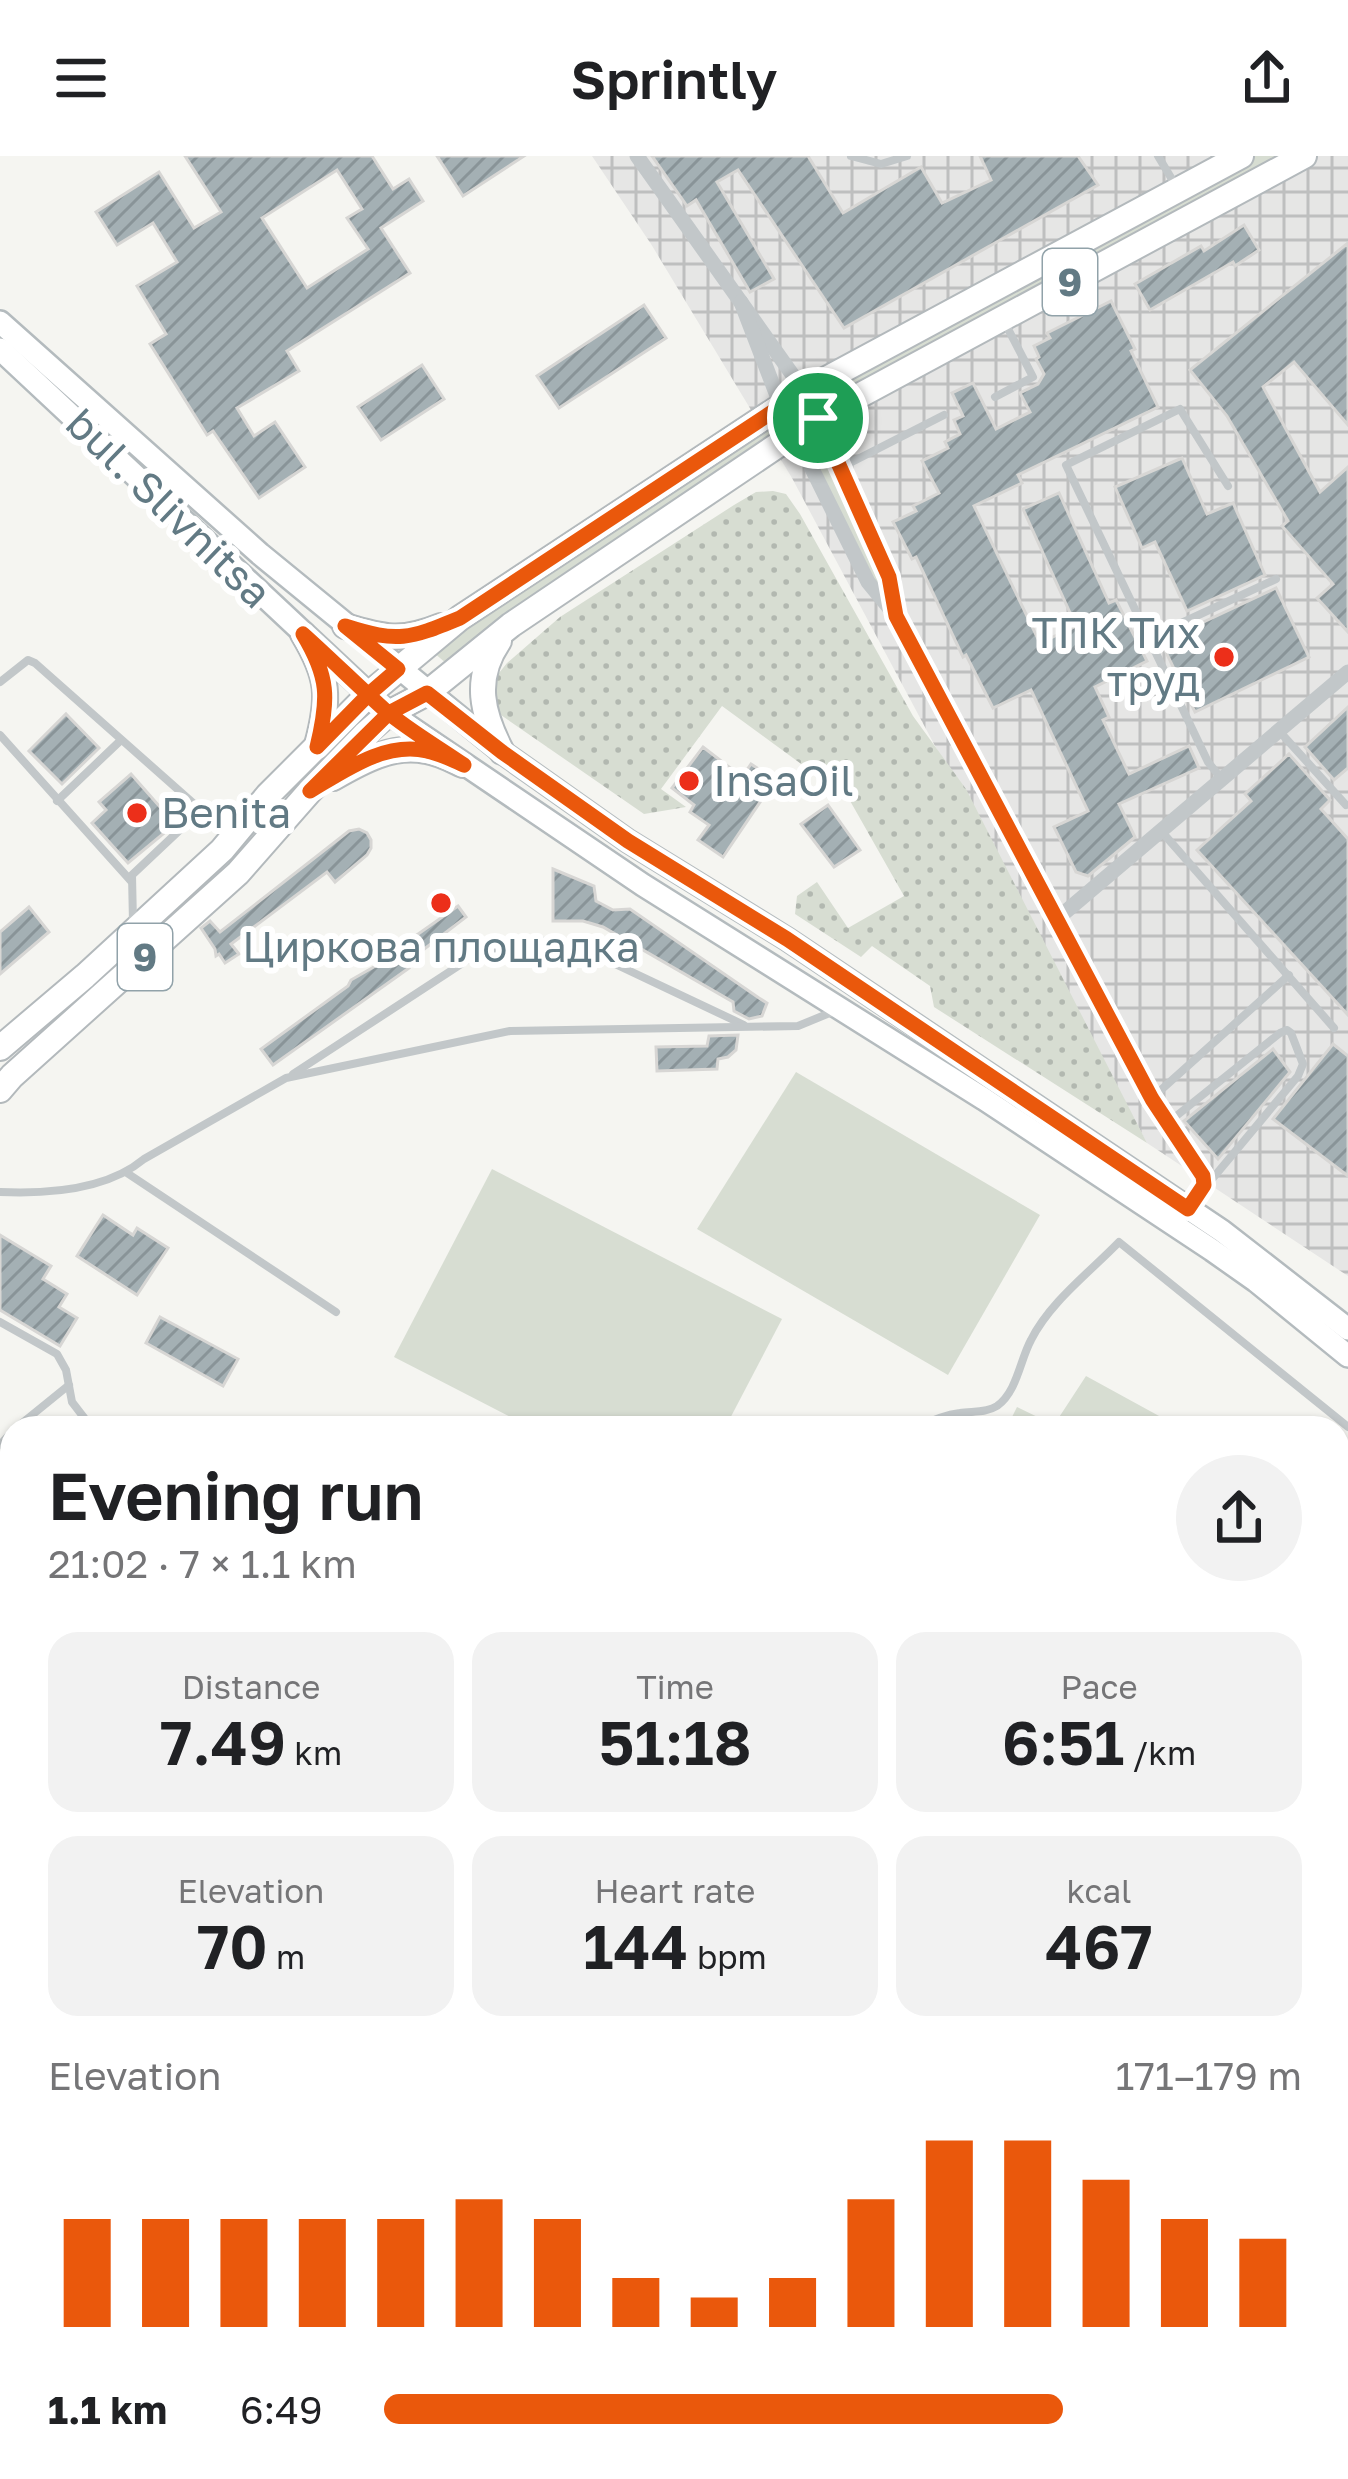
<!DOCTYPE html>
<meta charset="utf-8">
<style>
:root{--surface:#fff;--page:#f2f2f2;--text:#202124;--muted:#757577;--accent:#ea580c}
body{margin:0;font-family:"Golos Text",sans-serif;background:var(--page);color:var(--text);height:100vh;display:flex;flex-direction:column;font-size:45px;white-space:nowrap}
*{box-sizing:border-box;margin:0}
p{font-size:39px;color:var(--muted)}
.icon{flex:none;width:66px;height:66px;fill:none;stroke:currentColor;stroke-width:2;stroke-linecap:round;stroke-linejoin:round}
.map{position:relative;flex:1;overflow:hidden}
.sheet{position:absolute;left:0px;top:1260px;width:1350px;height:1065px;display:flex;flex-direction:column;background:var(--surface);border-radius:36px 36px 0 0;box-shadow:0 3px 9px #0004}
.sheet>*{flex:none}
.pin{position:absolute;display:grid;place-items:center;width:102px;height:102px;color:#fff;margin:-51px;border:6px solid #fff;border-radius:50%;box-shadow:0 3px 12px #0007}
.round{display:grid;place-items:center;flex:none;width:126px;height:126px;border-radius:63px;background:var(--page)}
.headline{display:flex;align-items:center;justify-content:space-between;height:204px;padding:0 48px}
h1{font-size:66px;font-weight:600;line-height:90px}
.figures{display:grid;grid-template-columns:repeat(3,1fr);gap:18px;height:204px;padding:12px 48px}
.figures div{display:grid;align-content:center;border-radius:30px;background:var(--page);text-align:center}
.figures b{font-size:60px;font-weight:600}
.figures small{font-size:33px;font-weight:400}
.figures p{font-size:33px}
.chart{height:336px;padding:24px 48px}
.chart p{display:flex;justify-content:space-between}
.chart svg{width:100%;height:216px;margin-top:12px;stroke:var(--accent);stroke-width:6}
ul{padding:0 48px;list-style:none;font-size:39px}
li{display:grid;grid-template-columns:192px 144px 1fr;align-items:center;height:90px}
li i{height:30px;border-radius:15px;background:var(--accent)}
header{display:flex;justify-content:space-between;align-items:center;height:156px;padding:0 48px;background:var(--surface);font-size:54px;font-weight:600}
.map>svg:first-child{display:block}
.industrial{fill:url(#industrial-grid)}
.green{fill:#d7ddd2}
.cemetery{fill:url(#cemetery-stones)}
.park{fill:url(#park-dots)}
.building{fill:url(#building-hatch);stroke:#d7d6d4;stroke-width:3;fill-rule:evenodd}
.lines{fill:none;stroke-linecap:round;stroke-linejoin:round}
.secondary-casing{stroke:#b4bbbe;stroke-width:26}
.primary-casing{stroke:#b3b9bc;stroke-width:28}
.lane{stroke:#c2c7c9;stroke-width:8}
.street{stroke:#c2c7c9;stroke-width:15}
.secondary{stroke:#fff;stroke-width:21}
.primary{stroke:#fff;stroke-width:24}
.route-casing{stroke:#fff;stroke-width:24}
.route{stroke:#ea580c;stroke-width:15}
.poi-dot{fill:#ec2f1a;stroke:#fff;stroke-width:4.5}
.labels{text-anchor:middle;stroke-width:12;stroke-linejoin:round;paint-order:stroke}
.shield{fill:#fff;stroke:#91a2a9;stroke-width:3}
.shield-label{font-size:39px;font-weight:bold;fill:#627a84}
.street-label{font-size:42px;fill:#627a84;stroke:#fff}
.poi-label{font-size:42px;fill:#627a84;stroke:#fff;text-anchor:start}
</style>
<header><svg class="icon" aria-label="menu" viewBox="0 0 24 24"><path d="M4 6h16M4 12h16M4 18h16"/></svg>Sprintly<svg class="icon" aria-label="share" viewBox="0 0 24 24"><path d="M12 15V3M7 8l5-5 5 5M5 13v7h14v-7"/></svg></header>
<div class="map">
<svg width="1348" height="2323" viewBox="0 0 1348 2323">
<defs>
<pattern id="industrial-grid" width="8" height="8" patternUnits="userSpaceOnUse" patternTransform="scale(3)"><rect width="8" height="8" fill="#e6e6e5"/><path d="M0 4h8M4 0v8" fill="none" stroke="#bebfbf"/></pattern>
<pattern id="cemetery-stones" width="16" height="16" patternUnits="userSpaceOnUse" patternTransform="scale(3)"><rect width="16" height="16" fill="#d7ddd2"/><path d="M2 7V4a2 2 0 0 1 4 0v3zM10 15v-3a2 2 0 0 1 4 0v3z" fill="#b2b8b0"/></pattern>
<pattern id="park-dots" width="8" height="8" patternUnits="userSpaceOnUse" patternTransform="scale(3)"><rect width="8" height="8" fill="#d7ddd2"/><path d="M2 2h.1M6 6h.1" fill="none" stroke="#b2b8b0" stroke-width="1.8" stroke-linecap="round"/></pattern>
<pattern id="building-hatch" width="6" height="6" patternUnits="userSpaceOnUse" patternTransform="scale(3)"><rect width="6" height="6" fill="#a4b0b4"/><path d="M-1 1l2-2M0 6l6-6M5 7l2-2" fill="none" stroke="#899498"/></pattern>
</defs>
<rect width="100%" height="100%" fill="#f5f5f1"/>
<!-- industrial -->
<polygon class="industrial" points="592,0 1348,0 1348,1120 1147,987 792,322 651,88"/>
<!-- green -->
<g class="green">
<polygon points="1241,0 1304,0 819,262 889,421 891,454 795,279 454,514 426,490 781,250 795,277 818,262 804,235"/>
<polygon points="796,916 1040,1059 948,1219 697,1073"/>
<polygon points="492,1013 782,1163 725,1272 532,1272 394,1201"/>
<polygon points="1086,1220 1181,1272 965,1272 1008,1269 1017,1251 1054,1269"/>
<polygon points="1338,1424 1348,1429 1348,1532 1338,1560"/>
</g>
<!-- cemetery -->
<polygon class="cemetery" points="1338,1734 1348,1740 1348,2323 0,2323 0,1820 12,1796 12,2313 1338,2313"/>
<!-- park -->
<polygon class="park" points="773,335 786,338 800,358 913,560 966,633 1147,987 934,851 930,830 872,790 861,801 795,758 797,740 817,726 848,772 904,740 849,643 722,550 661,633 686,651 644,658 498,557 494,539 495,522 507,507 560,461 734,349 756,336"/>
<!-- building -->
<g class="building">
<path d="M185 0H372L393 33 409 23 423 45 381 72 410 117 287 195 299 215 237 252 254 280 275 266 305 311 259 342 213 275 207 279 150 188 166 178 137 130 177 106 153 67 117 89 96 56 159 16 194 72 221 56ZM337 14 362 53 347 62 368 93 307 132 262 62Z"/>
<polygon points="437,0 524,0 463,40"/>
<polygon points="652,0 808,0 843,57 921,11 942,47 991,24 980,0 1078,0 1098,29 844,172 738,14 717,26 774,123 750,136 696,44 687,50"/>
<polygon points="1244,69 1259,94 1235,110 1233,106 1150,154 1135,128 1201,90 1204,95"/>
<polygon points="1348,87 1348,269 1294,206 1263,231 1320,336 1348,311 1348,476 1317,442 1333,428 1282,370 1288,365 1227,260 1190,214"/>
<polygon points="1111,145 1135,193 1131,195 1158,251 1018,319 1022,327 974,350 1040,487 1076,470 1023,353 1059,337 1109,447 1116,444 1147,505 1095,531 1109,561 1103,564 1129,618 1189,590 1199,612 1119,648 1135,681 1088,720 1076,716 1054,671 1088,655 1031,534 993,552 966,499 963,501 916,401 912,403 893,366 916,355 913,350 939,337 922,305 948,292 945,286 960,278 954,264 963,260 952,237 973,227 996,273 1030,256 1020,237 1038,228 1044,218 1036,203 1039,201 1034,190 1050,182 1047,177"/>
<polygon points="644,149 666,182 559,252 537,220"/>
<polygon points="422,209 444,243 381,284 358,251"/>
<polygon points="1182,302 1207,358 1233,347 1265,419 1187,455 1155,386 1142,392 1115,331"/>
<polygon points="1276,432 1309,501 1195,556 1161,486"/>
<polygon points="1348,551 1348,612 1334,624 1305,591"/>
<polygon points="66,558 99,592 62,628 29,595"/>
<polygon points="703,591 742,621 751,608 775,624 723,701 698,684 709,669 690,656 694,649 672,632"/>
<polygon points="1289,598 1330,644 1321,653 1348,683 1348,859 1197,694 1251,645 1245,638"/>
<polygon points="131,618 175,668 128,707 92,667 106,654 99,646"/>
<polygon points="828,649 860,694 834,711 801,668"/>
<polygon points="359,673 367,677 371,684 371,692 367,699 335,726 327,716 231,788 239,798 225,807 219,798 216,800 215,793 201,772 210,765 220,776 349,675"/>
<polygon points="553,713 594,730 596,745 613,754 630,753 759,842 767,847 762,860 749,863 734,855 733,846 603,771 583,765 553,765"/>
<polygon points="458,750 466,761 406,807 409,812 273,909 261,893 348,830 351,824 386,804 384,802"/>
<polygon points="29,751 49,776 0,818 0,776"/>
<polygon points="738,879 736,894 728,901 718,903 717,913 657,915 656,891 707,890 709,880"/>
<polygon points="1333,888 1348,900 1348,1020 1273,963"/>
<polygon points="1273,893 1290,916 1218,1003 1184,965"/>
<polygon points="103,1059 133,1079 137,1072 168,1092 137,1139 77,1100"/>
<polygon points="0,1079 51,1110 43,1123 67,1138 59,1151 77,1162 60,1190 0,1154"/>
<polygon points="160,1161 238,1203 223,1230 146,1187"/>
</g>
<g class="lines">
<!-- secondary casing -->
<g class="secondary-casing">
<g id="secondary">
<polyline points="0,166 260,398 502,596 628,685 787,783 1222,1075 1348,1173"/>
<polyline points="0,193 389,557 643,729 984,943 1212,1094 1256,1125 1348,1200"/>
</g>
</g>
<!-- primary casing -->
<g class="primary-casing">
<g id="primary">
<path d="M345 470C384 482 402 486 441 470"/>
<path d="M303 478C329 521 330 541 317 589"/>
<path d="M499 485C473 523 482 558 502 596"/>
<path d="M333 622C361 606 392 588 426 595 439 597 452 604 463 609"/>
<polyline points="0,892 85,820 222,694 268,639 369,538 460,462 804,235 1241,0"/>
<polyline points="0,934 12,920 238,717 310,635 365,578 389,557 427,537 511,469 818,262 1304,0"/>
</g>
</g>
<!-- lane -->
<g class="lane">
<polyline points="851,0 881,8 907,0"/>
<polyline points="1158,0 1176,30"/>
<polyline points="995,241 1033,221 1006,169"/>
<polyline points="842,311 944,259"/>
<polyline points="1149,482 1276,423"/>
<polyline points="0,526 28,504 35,507 201,654 229,654 251,646"/>
<polyline points="1280,576 1346,649"/>
<polyline points="0,579 131,725"/>
<polyline points="1220,621 1208,606 1066,309 1180,253 1228,330"/>
<polyline points="57,645 120,585"/>
<polyline points="1162,676 1334,872"/>
<polyline points="133,767 132,719 201,654"/>
<polyline points="293,918 472,801 507,789 536,784 564,787 596,799 744,869"/>
<polyline points="1152,942 1289,819"/>
<polyline points="1170,965 1280,877 1287,874 1291,877 1303,908 1298,920 1213,1022 1204,1027"/>
<polyline points="127,1017 336,1156"/>
<path d="M0 1036C46 1038 107 1034 144 1003L286 922 510 875 798 870 837 854"/>
<polyline points="0,1166 57,1198 66,1214 72,1246 92,1272"/>
<polyline points="16,1272 69,1229"/>
<path d="M916 1272C930 1265 944 1259 960 1257 972 1255 986 1257 997 1250 1017 1236 1020 1204 1031 1184 1050 1146 1090 1116 1119 1086L1348 1271"/>
<polyline points="0,1289 12,1276"/>
<polyline points="1338,1582 1348,1559"/>
<polyline points="0,1752 12,1759"/>
<polyline points="1338,1759 1348,1765"/>
<polyline points="0,1802 12,1778"/>
<polyline points="0,2045 12,2052"/>
<polyline points="1338,2093 1348,2076"/>
<polyline points="0,2233 12,2239"/>
<polyline points="1338,2303 1348,2287"/>
<polyline points="0,2304 12,2282"/>
<polyline points="502,2313 520,2323"/>
<polyline points="1025,2313 1044,2323"/>
<polyline points="1221,2313 1226,2323"/>
<polyline points="421,2323 426,2313"/>
<polyline points="638,2323 643,2313"/>
<polyline points="1326,2323 1332,2313"/>
</g>
<!-- street -->
<g class="street">
<polyline points="637,0 804,235 889,421 896,457"/>
<polyline points="741,146 781,250 868,426 896,460 1152,943 1203,1020 1204,1029 1188,1053"/>
<polyline points="1057,763 1348,516"/>
</g>
<!-- secondary -->
<use href="#secondary" class="secondary"/>
<!-- primary -->
<use href="#primary" class="primary"/>
</g>
<g class="lines">
<!-- route casing -->
<g class="route-casing">
<path id="route" d="M818 262 804 235 460 462C409 483 398 487 345 470L398 513 369 538 317 591C329 542 329 521 303 478 331 503 358 530 386 555 410 575 438 591 464 609 452 604 439 597 427 595 385 585 344 615 310 635L389 557 427 537 502 596 628 685 787 783 1188 1053 1204 1029 1203 1020 1152 943 896 460 889 421 818 262"/>
</g>
<!-- route -->
<use href="#route" class="route"/>
</g>
<!-- markers -->
<g class="poi-dot">
<circle cx="1224" cy="501" r="12"/>
<circle cx="689" cy="625" r="12"/>
<circle cx="137" cy="657" r="12"/>
<circle cx="441" cy="747" r="12"/>
</g>
<g class="labels">
<!-- shield labels -->
<g class="shield">
<rect x="1043" y="93" width="54" height="66" rx="9"/>
<rect x="118" y="768" width="54" height="66" rx="9"/>
</g>
<g class="shield-label">
<text x="1070" y="140">9</text>
<text x="145" y="815">9</text>
</g>
<!-- street labels -->
<g class="street-label">
<text transform="translate(169 352) rotate(44)" y="15">bul. Slivnitsa</text>
</g>
<!-- poi labels -->
<g class="poi-label">
<text x="1200" y="492" text-anchor="end">ТПК Тих<tspan x="1200" dy="48">труд</tspan></text>
<text x="713" y="640">InsaOil</text>
<text x="161" y="672">Benita</text>
<text x="441" y="806" text-anchor="middle">Циркова площадка</text>
</g>
</g>
</svg>
<div class="pin" style="left:818px;top:262px;background:#1e9e55"><svg class="icon" aria-label="arrive" viewBox="0 0 24 24"><path d="M6 21V4h12l-3 4 3 4H6"/></svg></div>
<section class="sheet">
<div class="headline"><div><h1>Evening run</h1><p>21:02 · 7 × 1.1 km</p></div><a class="round"><svg class="icon" aria-label="share" viewBox="0 0 24 24"><path d="M12 15V3M7 8l5-5 5 5M5 13v7h14v-7"/></svg></a></div>
<div class="figures">
<div><p>Distance</p><b>7.49<small> km</small></b></div>
<div><p>Time</p><b>51:18</b></div>
<div><p>Pace</p><b>6:51<small> /km</small></b></div>
</div>
<div class="figures">
<div><p>Elevation</p><b>70<small> m</small></b></div>
<div><p>Heart rate</p><b>144<small> bpm</small></b></div>
<div><p>kcal</p><b>467</b></div>
</div>
<div class="chart"><p><span>Elevation</span>171–179 m</p>
<svg viewBox="0 0 160 44" preserveAspectRatio="none"><path d="M5 44V22M15 44V22M25 44V22M35 44V22M45 44V22M55 44V18M65 44V22M75 44V34M85 44V38M95 44V34M105 44V18M115 44V6M125 44V6M135 44V14M145 44V22M155 44V26"/></svg>
</div>
<ul>
<li><b>1.1 km</b>6:49<i style="width:74%"></i></li>
</ul>
</section>
</div>
